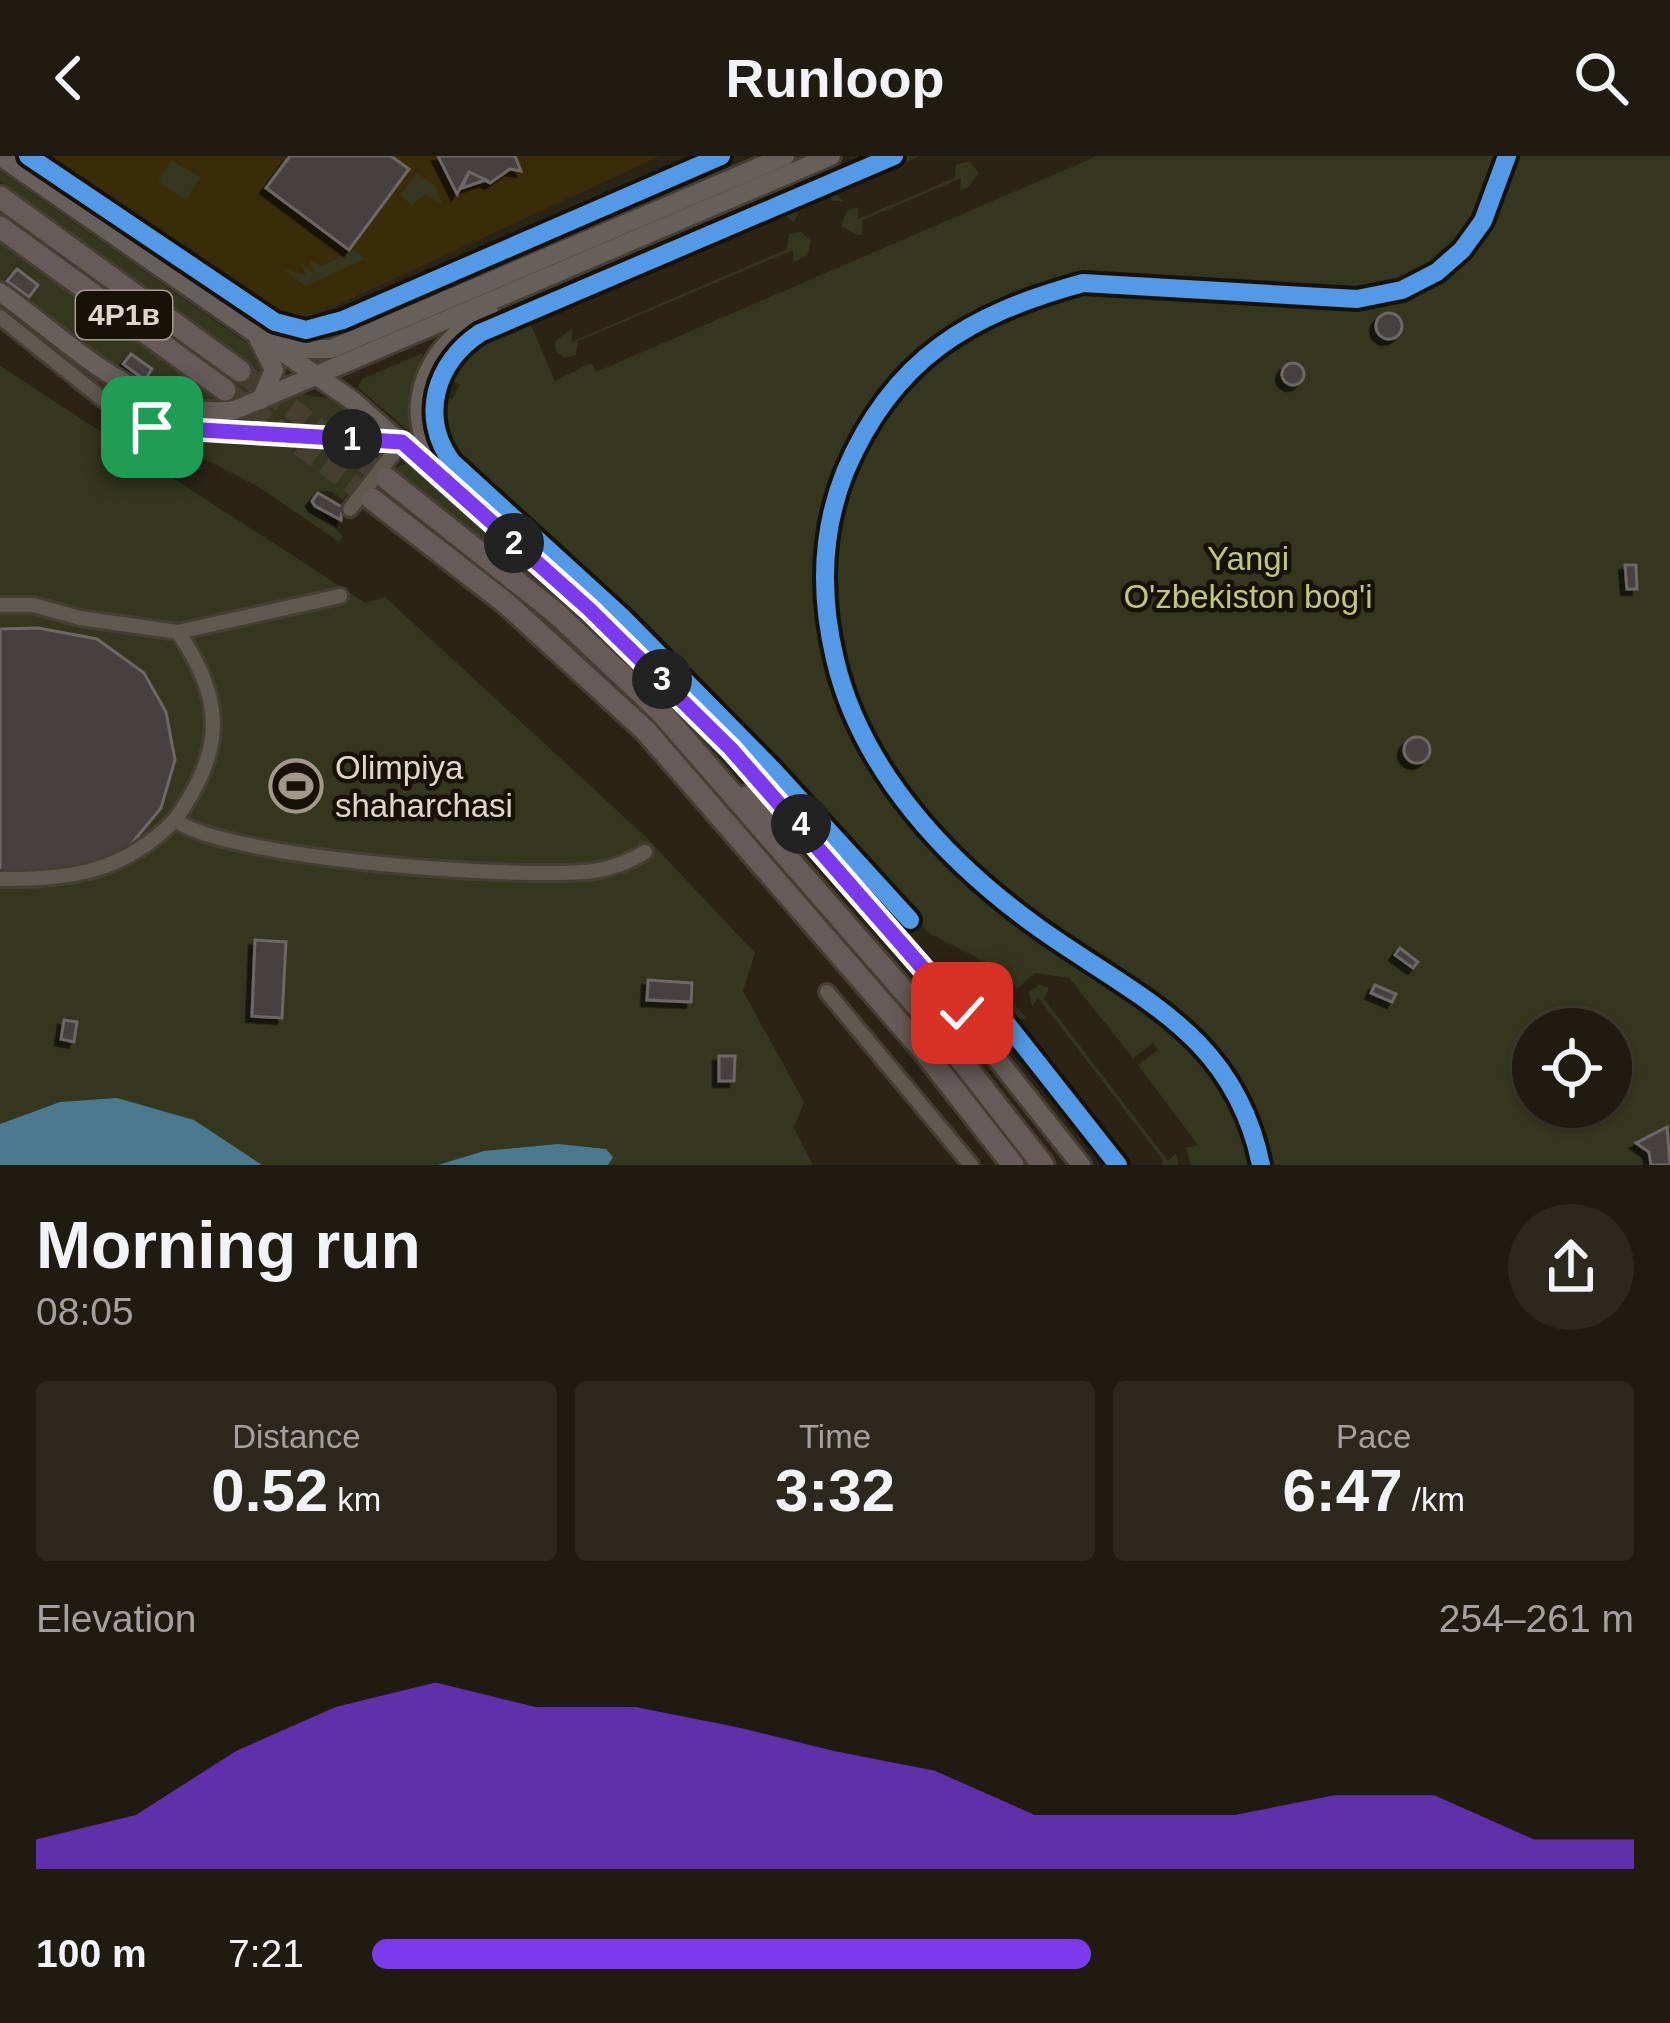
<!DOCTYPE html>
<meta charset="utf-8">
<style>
:root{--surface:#201b10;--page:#2d281e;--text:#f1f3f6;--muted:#a2a19f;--line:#3d3930;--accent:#7c3aed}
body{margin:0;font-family:Helvetica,sans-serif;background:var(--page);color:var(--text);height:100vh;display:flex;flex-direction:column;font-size:45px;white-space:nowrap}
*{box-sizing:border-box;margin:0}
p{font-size:39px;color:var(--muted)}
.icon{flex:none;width:66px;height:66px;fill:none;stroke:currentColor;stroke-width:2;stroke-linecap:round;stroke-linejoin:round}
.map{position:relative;height:1009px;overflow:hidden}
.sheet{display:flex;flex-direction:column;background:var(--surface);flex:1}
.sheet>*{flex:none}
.fabs{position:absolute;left:1512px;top:852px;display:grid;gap:24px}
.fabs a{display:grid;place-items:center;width:120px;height:120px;border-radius:50%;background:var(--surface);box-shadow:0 3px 9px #0004,0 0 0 3px var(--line);font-size:60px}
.pin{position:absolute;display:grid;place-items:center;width:102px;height:102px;color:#fff;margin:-51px;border-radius:24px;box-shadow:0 6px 18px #0006}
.km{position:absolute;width:60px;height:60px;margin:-30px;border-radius:50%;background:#222;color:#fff;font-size:33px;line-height:60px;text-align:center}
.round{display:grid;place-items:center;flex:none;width:126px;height:126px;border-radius:63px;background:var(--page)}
.summary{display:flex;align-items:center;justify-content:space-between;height:204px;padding:0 36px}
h1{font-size:66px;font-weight:700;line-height:90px}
.figures{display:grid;grid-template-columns:repeat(3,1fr);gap:18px;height:204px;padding:12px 36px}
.figures div{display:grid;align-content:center;border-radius:12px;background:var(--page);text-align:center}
.figures b{font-size:60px;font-weight:700}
.figures small{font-size:33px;font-weight:400}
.figures p{font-size:33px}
.chart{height:336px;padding:24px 36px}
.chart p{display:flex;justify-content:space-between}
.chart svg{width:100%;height:216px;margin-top:12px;fill:var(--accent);opacity:.7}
ul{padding:0 36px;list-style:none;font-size:39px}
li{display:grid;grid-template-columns:192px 144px 1fr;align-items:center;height:90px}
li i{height:30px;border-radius:15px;background:var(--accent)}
header{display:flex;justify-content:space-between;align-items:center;height:156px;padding:0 36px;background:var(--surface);font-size:54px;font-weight:700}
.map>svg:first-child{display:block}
.built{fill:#3b2c09}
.green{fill:#35361e;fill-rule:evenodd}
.water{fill:#4b798e}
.building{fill:#464041;stroke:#6c6766;stroke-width:3;filter:url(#shadow)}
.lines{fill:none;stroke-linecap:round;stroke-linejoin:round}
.highway-tunnel{stroke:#463f30;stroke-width:21;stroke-dasharray:21 10;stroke-linecap:butt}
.minor-casing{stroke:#453e33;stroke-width:20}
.major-casing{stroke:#453e33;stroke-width:24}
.highway-casing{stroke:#453e33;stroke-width:27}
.minor{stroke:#5f5a4f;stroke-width:14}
.major{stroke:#675f59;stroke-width:18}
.highway{stroke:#665b58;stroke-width:21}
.cycleway-casing{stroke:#181206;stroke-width:26}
.cycleway{stroke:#5399e6;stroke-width:18}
.route-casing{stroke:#fff;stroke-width:24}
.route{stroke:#7c3aed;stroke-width:15}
.labels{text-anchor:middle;stroke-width:9;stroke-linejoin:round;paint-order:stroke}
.shield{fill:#181206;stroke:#a49c8d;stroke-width:3}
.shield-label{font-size:30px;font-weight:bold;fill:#e0d7c7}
.park-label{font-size:33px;fill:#bdc77d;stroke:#181206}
.poi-label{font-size:33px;fill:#e0d7c7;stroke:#181206;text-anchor:start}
</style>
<header><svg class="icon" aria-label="back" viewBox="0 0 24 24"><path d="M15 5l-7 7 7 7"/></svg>Runloop<svg class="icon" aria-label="search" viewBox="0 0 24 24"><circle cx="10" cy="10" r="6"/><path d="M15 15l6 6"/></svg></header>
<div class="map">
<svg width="1670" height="1009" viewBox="0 0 1670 1009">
<defs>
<filter id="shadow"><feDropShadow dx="-5.5" dy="5.5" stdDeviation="0" flood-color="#0009"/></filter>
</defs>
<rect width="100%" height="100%" fill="#2b2415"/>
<!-- built -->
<polygon class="built" points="48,0 660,0 307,163 275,156"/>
<!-- green -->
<g class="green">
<polygon points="871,0 920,0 835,36 843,45 832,45 824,21"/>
<path d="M1097 0H1670V1009H1191L1186 992 1198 989 1138 909 1158 894 1153 887 1133 902 1069 822 1035 817 1017 833 991 809 930 778 628 455 462 302 447 274 439 239 452 244 460 229 432 215 442 200 488 164 790 37 798 55 794 66 784 58 530 167 555 225 591 207 596 216ZM1533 873H1611V951H1533Z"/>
<polygon points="172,4 200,22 186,44 158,26"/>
<polygon points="969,5 979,17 967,32 960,34 961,22 863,64 862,78 857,79 841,70 847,55 858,51 858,63 955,22 956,9"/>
<path d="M0 15 257 194 266 208 259 236C175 281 66 172 0 126V87L218 244 247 206 0 25Z"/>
<polygon points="417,17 435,30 443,50 426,38 411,49 400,39"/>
<polygon points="801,76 811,85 807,100 793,106 793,94 578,185 576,199 564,202 556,195 555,185 572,173 572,186 787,93 789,78"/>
<polygon points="354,94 365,103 306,130 282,113 306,119 300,107 315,117 309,104 322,110"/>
<path d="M0 145 26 170 168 270C105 252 48 196 0 153Z"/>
<polygon points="423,197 410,241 413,279 358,231 362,223"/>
<polygon points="0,210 366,447 385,441 646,681 755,797 743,835 804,946 794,972 813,1009 0,1009"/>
<polygon points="301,238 332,243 378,279 194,270 173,257 223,262"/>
<polygon points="165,283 382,294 343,344 331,335 317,336 310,345 343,380 339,386 257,330"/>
<polygon points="405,308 418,313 581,457 699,573 696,576 544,430 395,314 365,352 362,349 388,314"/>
<polygon points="968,810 1003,835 1026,862 1014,863 988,835 963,819"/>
<polygon points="1040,829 1049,832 1044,843 1168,1005 1176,997 1178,1009 1161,1009 1163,1004 1038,841 1032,851 1029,836"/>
</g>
<!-- water -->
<g class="water">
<polygon points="117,942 194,964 262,1009 0,1009 0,968 60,946"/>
<polygon points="558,988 606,993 613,1001 608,1009 438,1009 484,995"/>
</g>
<!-- building -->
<g class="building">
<polygon points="290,0 391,0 409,13 349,94 266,32"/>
<polygon points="438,0 515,0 521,15 510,13 490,27 469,16 457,38"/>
<polygon points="469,16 486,24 462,32"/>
<polygon points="17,113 38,129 29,141 7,125"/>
<circle cx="1389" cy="170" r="13"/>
<polygon points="131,198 152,213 145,224 123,208"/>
<circle cx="1293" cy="218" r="11"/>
<polygon points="318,337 342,351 341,364 315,350 312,345"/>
<polygon points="1625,409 1636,409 1637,433 1627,433"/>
<polygon points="38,472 97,483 144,517 166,556 175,604 161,652 128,692 92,711 14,719 0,716 0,473"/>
<circle cx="1417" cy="594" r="13"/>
<polygon points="255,784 286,786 282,862 252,860"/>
<polygon points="1400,792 1418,806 1413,812 1395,799"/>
<polygon points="648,824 692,827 691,846 647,844"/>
<polygon points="1375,829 1396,838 1392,846 1371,837"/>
<polygon points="64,864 77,866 74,886 61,883"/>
<polygon points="719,900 735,900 734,925 719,925"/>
<polygon points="1667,971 1670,1009 1651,1009 1649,996 1636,987"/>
</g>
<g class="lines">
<!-- highway-tunnel -->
<g class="highway-tunnel">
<polyline points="240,215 387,323"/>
<polyline points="225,234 372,343"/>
</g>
<!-- minor casing -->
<g class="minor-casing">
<g id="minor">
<polyline points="0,161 121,258 152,271 402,286"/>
<polyline points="350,353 402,286"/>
<path d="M340 440 178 476C226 547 224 594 175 664 227 703 522 724 594 715 613 712 629 706 645 696"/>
<polyline points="0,449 33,449 80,462 178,476"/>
<path d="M0 723C70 724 124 716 175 664"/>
<polyline points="827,836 971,1009"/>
</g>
</g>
<!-- major casing -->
<g class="major-casing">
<g id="major">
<polyline points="0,0 353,245 589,453 773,636 961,857 1081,1009"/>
<path d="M0 136C68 184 145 267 235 254L831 0"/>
<polyline points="259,184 274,214 261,244"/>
<polyline points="278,184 308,193 331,193 785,0"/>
<path d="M438 310C397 250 429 187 489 156"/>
</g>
</g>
<!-- highway casing -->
<g class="highway-casing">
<g id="highway">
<polyline points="0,41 240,215"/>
<polyline points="0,71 225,234"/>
<polyline points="387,323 556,457 660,555 936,872 1043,1009"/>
<polyline points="372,343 507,448 645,574 922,893 1013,1009"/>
<polyline points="746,641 810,679"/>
</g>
</g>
<!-- minor -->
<use href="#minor" class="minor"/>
<!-- major -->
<use href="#major" class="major"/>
<!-- highway -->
<use href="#highway" class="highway"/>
<!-- cycleway casing -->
<g class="cycleway-casing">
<g id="cycleway">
<polyline points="28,0 275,166 306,174 343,164 721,0"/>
<path d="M894 0 480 177C435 207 419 261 452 306L623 462 774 615 910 764"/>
<polyline points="958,821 988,844 1118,1009"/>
<path d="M1261 1009C1234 877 1137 842 1039 772 948 707 861 615 835 503 820 440 821 376 845 316 893 202 970 158 1083 127L1357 143 1402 134 1437 116 1462 94 1483 65 1507 0"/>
</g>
</g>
<!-- cycleway -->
<use href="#cycleway" class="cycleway"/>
</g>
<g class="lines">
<!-- route casing -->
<g class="route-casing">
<polyline id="route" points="152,271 402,286 589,453 731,593 962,857"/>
</g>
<!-- route -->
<use href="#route" class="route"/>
</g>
<!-- icons -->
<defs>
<g id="stadium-ring" transform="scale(2.7)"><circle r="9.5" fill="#181206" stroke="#a19889" stroke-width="1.5"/><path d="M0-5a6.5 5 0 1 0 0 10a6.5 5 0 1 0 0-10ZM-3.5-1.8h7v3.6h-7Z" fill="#a19889"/></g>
</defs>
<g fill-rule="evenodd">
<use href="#stadium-ring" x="296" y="630"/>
</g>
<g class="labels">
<!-- shield labels -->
<rect class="shield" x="76" y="135" width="96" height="48" rx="9"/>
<g class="shield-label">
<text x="124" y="169">4Р1в</text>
</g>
<!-- park labels -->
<g class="park-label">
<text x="1248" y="414">Yangi<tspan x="1248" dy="38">O'zbekiston bog'i</tspan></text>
</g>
<!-- poi labels -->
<g class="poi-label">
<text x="335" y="623">Olimpiya<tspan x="335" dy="38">shaharchasi</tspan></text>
</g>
</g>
</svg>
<div class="fabs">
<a><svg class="icon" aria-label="locate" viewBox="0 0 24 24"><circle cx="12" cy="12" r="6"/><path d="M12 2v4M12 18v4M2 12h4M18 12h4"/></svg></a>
</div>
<div class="pin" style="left:152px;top:271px;background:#1e9e55"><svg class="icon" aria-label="arrive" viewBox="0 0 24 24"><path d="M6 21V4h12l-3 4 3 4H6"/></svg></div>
<div class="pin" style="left:962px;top:857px;background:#d93025"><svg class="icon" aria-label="check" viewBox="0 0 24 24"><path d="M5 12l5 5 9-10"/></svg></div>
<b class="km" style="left:352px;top:283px">1</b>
<b class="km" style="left:514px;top:387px">2</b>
<b class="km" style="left:662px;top:523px">3</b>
<b class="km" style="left:801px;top:668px">4</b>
</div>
<section class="sheet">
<div class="summary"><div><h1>Morning run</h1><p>08:05</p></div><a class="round"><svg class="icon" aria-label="share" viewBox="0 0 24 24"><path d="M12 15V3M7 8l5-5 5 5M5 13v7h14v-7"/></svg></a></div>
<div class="figures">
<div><p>Distance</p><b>0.52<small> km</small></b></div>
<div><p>Time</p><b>3:32</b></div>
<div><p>Pace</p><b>6:47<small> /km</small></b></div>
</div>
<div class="chart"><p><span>Elevation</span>254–261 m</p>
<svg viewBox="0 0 160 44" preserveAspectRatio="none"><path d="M0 44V38L10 33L20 20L30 11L40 6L50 11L60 11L70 15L80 20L90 24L100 33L110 33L120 33L130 29L140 29L150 38L160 38V44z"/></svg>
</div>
<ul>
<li><b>100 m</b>7:21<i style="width:57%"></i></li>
</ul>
</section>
